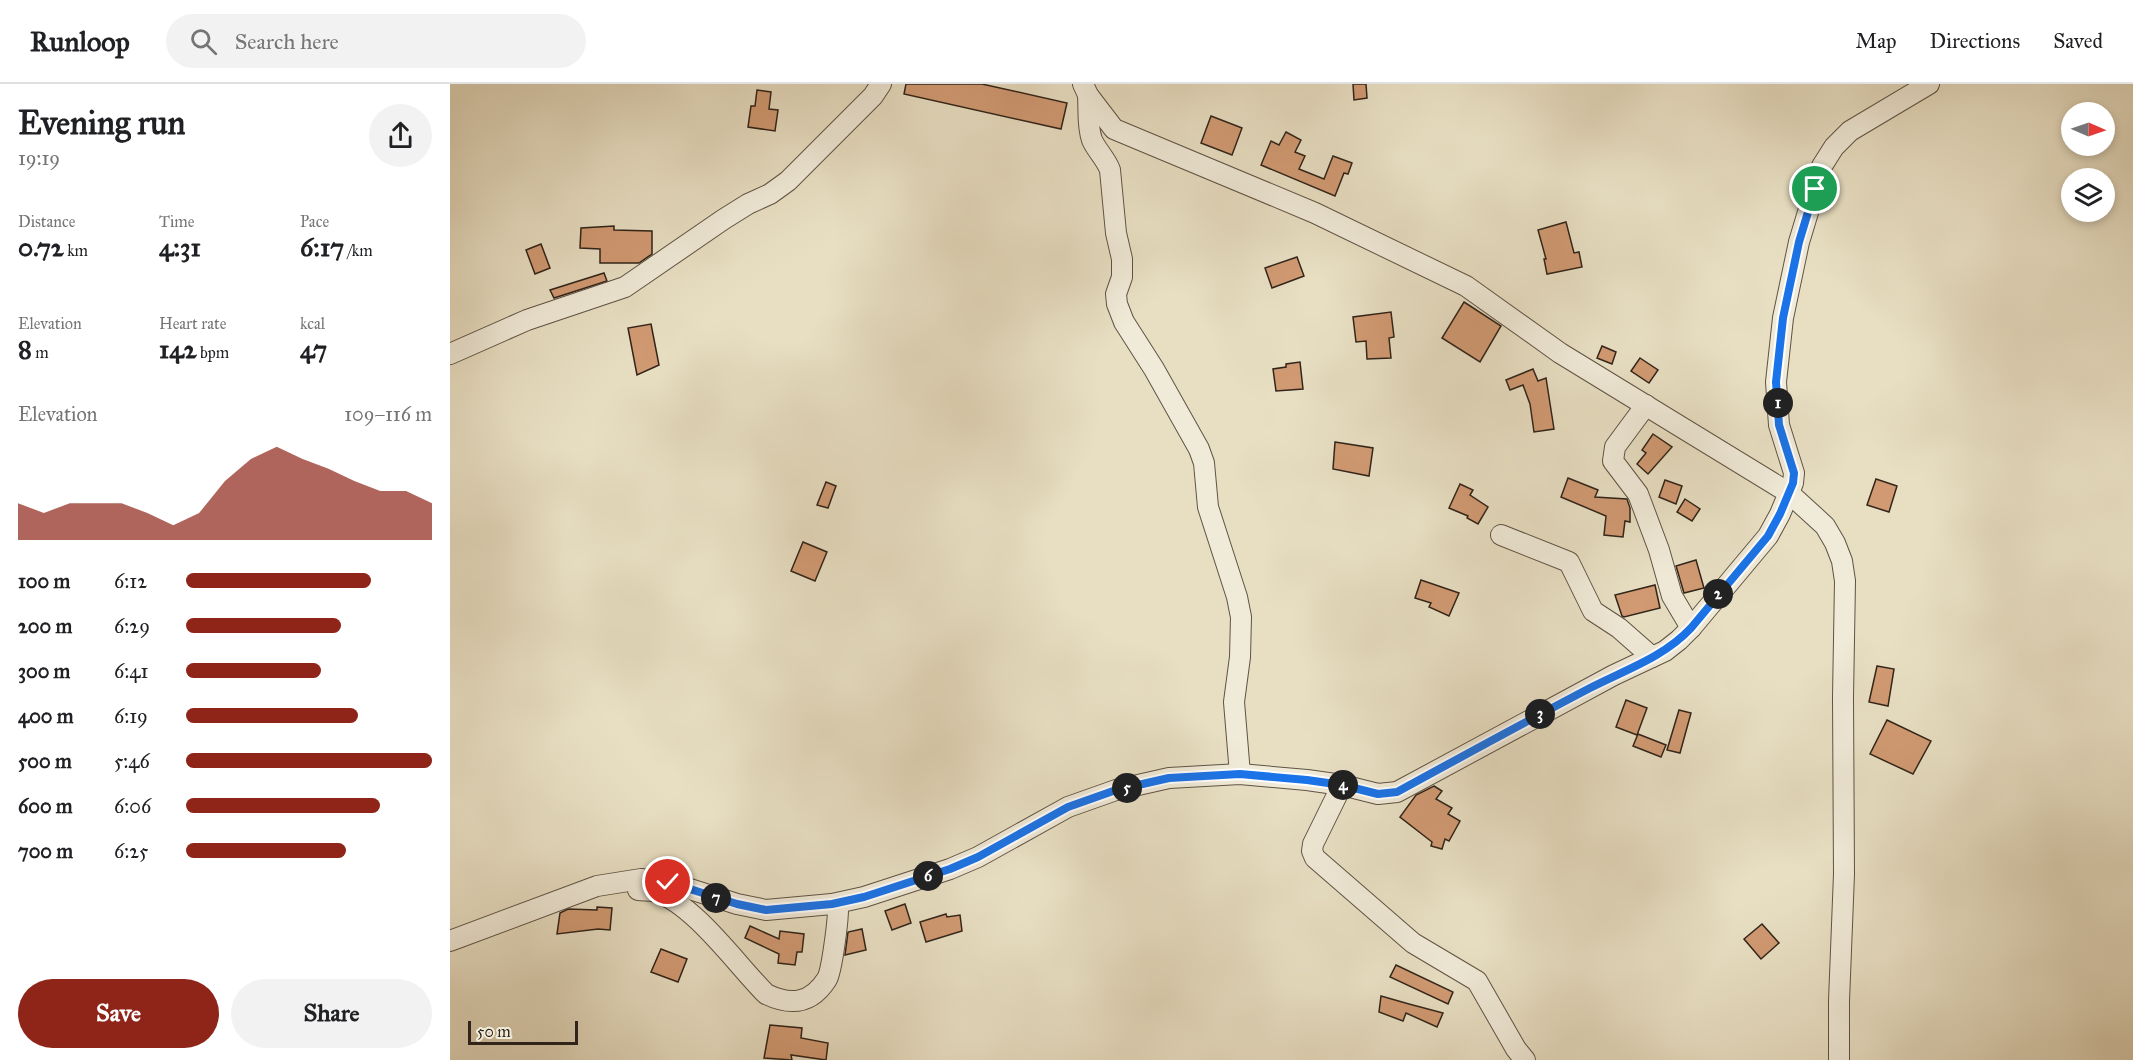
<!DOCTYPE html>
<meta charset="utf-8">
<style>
:root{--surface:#fff;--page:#f2f2f2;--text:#202124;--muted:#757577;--line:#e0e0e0;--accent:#8f2418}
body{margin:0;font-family:"IM FELL Great Primer",serif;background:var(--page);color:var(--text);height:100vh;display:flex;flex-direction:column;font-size:22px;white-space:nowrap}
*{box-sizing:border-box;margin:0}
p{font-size:20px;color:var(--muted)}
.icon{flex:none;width:33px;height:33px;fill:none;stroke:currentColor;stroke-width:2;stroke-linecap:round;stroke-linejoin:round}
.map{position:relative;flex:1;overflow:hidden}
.side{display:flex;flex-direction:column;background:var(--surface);width:450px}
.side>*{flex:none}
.needle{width:39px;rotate:92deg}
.tools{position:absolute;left:1611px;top:18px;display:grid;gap:12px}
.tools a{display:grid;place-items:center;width:54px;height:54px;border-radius:50%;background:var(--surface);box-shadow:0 3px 9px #0003;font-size:30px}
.scale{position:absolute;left:18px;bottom:15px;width:110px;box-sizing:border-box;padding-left:6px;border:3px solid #31241a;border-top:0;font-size:16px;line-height:21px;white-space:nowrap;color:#31241a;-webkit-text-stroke:4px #f0ead8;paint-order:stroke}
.pin{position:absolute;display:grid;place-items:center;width:51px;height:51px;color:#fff;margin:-26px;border:3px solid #fff;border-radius:50%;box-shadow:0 2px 6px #0007}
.km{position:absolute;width:30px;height:30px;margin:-15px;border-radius:50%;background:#222;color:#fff;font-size:16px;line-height:30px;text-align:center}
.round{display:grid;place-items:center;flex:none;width:63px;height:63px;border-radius:32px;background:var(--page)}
.head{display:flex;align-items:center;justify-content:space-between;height:102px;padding:0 18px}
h1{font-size:33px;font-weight:700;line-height:45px}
.metrics{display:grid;grid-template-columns:repeat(3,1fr);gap:9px;height:102px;padding:6px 18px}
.metrics div{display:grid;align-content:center}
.metrics b{font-size:26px;font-weight:700}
.metrics small{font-size:16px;font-weight:400}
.metrics p{font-size:16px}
.chart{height:168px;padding:12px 18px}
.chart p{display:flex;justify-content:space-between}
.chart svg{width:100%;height:108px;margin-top:6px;fill:var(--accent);opacity:.7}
.primary-button{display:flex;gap:12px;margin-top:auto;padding:12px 18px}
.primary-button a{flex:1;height:69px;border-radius:36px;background:var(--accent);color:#fff;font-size:24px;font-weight:700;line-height:69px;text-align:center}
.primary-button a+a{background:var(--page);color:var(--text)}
ul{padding:0 18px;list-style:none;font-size:20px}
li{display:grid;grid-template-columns:96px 72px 1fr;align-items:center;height:45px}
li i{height:15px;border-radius:8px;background:var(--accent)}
header{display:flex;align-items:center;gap:36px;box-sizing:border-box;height:84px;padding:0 30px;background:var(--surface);border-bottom:2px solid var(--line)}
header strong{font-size:28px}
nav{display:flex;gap:33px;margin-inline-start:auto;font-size:21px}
.search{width:420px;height:54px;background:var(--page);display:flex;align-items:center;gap:15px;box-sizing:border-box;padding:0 21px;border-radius:33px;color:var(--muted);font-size:22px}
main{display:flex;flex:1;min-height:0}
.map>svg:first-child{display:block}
.building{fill:#d19a73;stroke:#31241a;stroke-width:1.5}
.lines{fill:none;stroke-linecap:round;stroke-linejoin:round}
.minor-casing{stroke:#5f5344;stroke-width:22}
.minor{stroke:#f0ead8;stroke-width:20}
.route-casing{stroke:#fff;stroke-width:12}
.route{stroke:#1a73e8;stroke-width:8}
</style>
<header>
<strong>Runloop</strong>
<div class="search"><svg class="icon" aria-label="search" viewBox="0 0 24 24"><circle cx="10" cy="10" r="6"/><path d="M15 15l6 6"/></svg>Search here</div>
<nav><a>Map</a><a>Directions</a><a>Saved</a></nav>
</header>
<main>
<section class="side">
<div class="head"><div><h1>Evening run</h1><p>19:19</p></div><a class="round"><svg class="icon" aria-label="share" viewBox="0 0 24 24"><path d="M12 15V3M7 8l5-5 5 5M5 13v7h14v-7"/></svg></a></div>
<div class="metrics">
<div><p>Distance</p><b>0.72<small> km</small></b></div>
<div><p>Time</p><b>4:31</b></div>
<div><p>Pace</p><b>6:17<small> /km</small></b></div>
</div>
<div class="metrics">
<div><p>Elevation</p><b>8<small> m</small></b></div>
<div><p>Heart rate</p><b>142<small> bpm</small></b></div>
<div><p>kcal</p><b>47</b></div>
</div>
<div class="chart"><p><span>Elevation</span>109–116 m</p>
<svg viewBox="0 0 160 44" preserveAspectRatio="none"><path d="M0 44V29L10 33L20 29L30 29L40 29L50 33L60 38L70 33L80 20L90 11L100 6L110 11L120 15L130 20L140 24L150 24L160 29V44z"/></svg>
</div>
<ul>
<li><b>100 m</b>6:12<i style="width:75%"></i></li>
<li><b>200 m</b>6:29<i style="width:63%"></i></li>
<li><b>300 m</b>6:41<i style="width:55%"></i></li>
<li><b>400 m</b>6:19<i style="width:70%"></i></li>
<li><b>500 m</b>5:46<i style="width:100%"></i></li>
<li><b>600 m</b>6:06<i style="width:79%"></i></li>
<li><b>700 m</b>6:25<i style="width:65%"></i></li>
</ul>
<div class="primary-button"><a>Save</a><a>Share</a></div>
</section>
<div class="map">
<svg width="1683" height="976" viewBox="0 0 1683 976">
<rect width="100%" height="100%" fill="#e8dfc3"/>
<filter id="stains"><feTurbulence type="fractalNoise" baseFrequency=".00333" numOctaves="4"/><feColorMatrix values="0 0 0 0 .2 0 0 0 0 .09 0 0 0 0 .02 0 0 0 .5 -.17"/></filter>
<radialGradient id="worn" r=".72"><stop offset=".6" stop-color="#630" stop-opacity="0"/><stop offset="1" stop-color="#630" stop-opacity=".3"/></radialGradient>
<!-- building -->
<g class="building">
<polygon points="456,0 532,0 617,19 611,45 454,10"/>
<polygon points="903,0 916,0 917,14 904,16"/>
<polygon points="307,6 321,8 319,25 328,26 325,47 298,43 301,22 305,22"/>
<polygon points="761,32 792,44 782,71 751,59"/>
<polygon points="836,48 851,56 845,68 855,72 849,85 874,95 883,72 902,79 898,90 894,89 885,112 811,81 821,57 829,61"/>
<polygon points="1116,138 1124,169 1129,168 1132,183 1097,190 1094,175 1096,175 1088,146"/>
<polygon points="164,142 164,146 202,147 202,170 189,179 150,179 150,165 130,164 131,144"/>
<polygon points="91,160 100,184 85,190 76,166"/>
<polygon points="847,173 854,192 822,204 815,184"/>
<polygon points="154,189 157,197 104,214 100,206"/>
<polygon points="1014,218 1051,242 1030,278 992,254"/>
<polygon points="941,228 944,253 939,254 941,274 917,275 916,257 906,258 903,233"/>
<polygon points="201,240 209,281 187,291 178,244"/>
<polygon points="1152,262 1166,268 1162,280 1147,274"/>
<polygon points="1190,274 1208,286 1199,299 1181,287"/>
<polygon points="850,278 853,305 826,307 823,285 836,283 836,280"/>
<polygon points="1083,285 1088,297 1096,294 1104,345 1084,348 1080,320 1073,301 1060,306 1056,296"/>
<polygon points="1203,350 1222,363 1198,390 1187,380 1196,369 1192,366"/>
<polygon points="885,358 923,364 919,392 883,385"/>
<polygon points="1118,394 1148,406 1145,413 1177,415 1180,424 1180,438 1175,437 1173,453 1154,451 1156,432 1111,413"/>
<polygon points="1426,395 1447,402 1439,428 1417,421"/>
<polygon points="1215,396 1232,402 1226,420 1209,413"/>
<polygon points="376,398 386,402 378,424 367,421"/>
<polygon points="1010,400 1023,406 1020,411 1038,423 1028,440 1017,434 1018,432 999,424"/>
<polygon points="1235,415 1250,425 1242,437 1227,428"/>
<polygon points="353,458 377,468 365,497 341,487"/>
<polygon points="1246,476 1254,504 1234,509 1226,482"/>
<polygon points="971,496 1009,509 999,532 979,523 981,519 965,514"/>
<polygon points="1205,501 1210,524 1174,533 1172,532 1165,511"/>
<polygon points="1427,582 1444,585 1438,622 1419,618"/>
<polygon points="1176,616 1197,624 1187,651 1166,643"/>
<polygon points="1229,626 1241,629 1230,669 1217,666"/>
<polygon points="1437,636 1481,657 1463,690 1420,670"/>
<polygon points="1188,650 1216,661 1211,673 1183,662"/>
<polygon points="984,702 992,707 986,715 1002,724 998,730 1010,737 999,757 995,755 992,765 981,762 982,758 950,733 966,711"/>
<polygon points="455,820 461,839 442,846 435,827"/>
<polygon points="147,823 162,824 160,846 148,845 107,850 110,829 118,825 147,826"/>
<polygon points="496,830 497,833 510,831 512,847 476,858 470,838"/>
<polygon points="1312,840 1329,859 1311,875 1294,855"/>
<polygon points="300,842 329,855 330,847 354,850 352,868 347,868 345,881 328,879 329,870 295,854"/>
<polygon points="412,845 416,866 395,871 398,848"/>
<polygon points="211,865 237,875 228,898 201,888"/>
<polygon points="946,881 1003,908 998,920 940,893"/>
<polygon points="931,912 959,920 993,929 987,943 956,929 953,937 929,928"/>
<polygon points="320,941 352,944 351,954 378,959 376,976 341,971 342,976 314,974"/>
</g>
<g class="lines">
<!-- minor casing -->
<g class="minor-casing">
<g id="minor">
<polyline points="633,0 638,11 664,45 865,129 1016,202 1110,269 1339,409 1375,442 1385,459 1392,477 1395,497 1393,613 1394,790 1389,917 1389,976"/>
<path d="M638 11C639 26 637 42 642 56 647 67 656 75 660 86L666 149 672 175V193L666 210 667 220 674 238 704 285 749 365 754 379 758 423 787 513 791 533 790 573 784 618 790 690"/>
<polyline points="0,270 77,236 175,203 274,135 298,120 320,110 338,97 423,12 431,0"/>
<polyline points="1196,321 1165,363 1163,377 1188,410 1209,466 1222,512 1241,544"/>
<polyline points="1051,451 1119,478 1143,527 1169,544 1202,573"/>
<polyline points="892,701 863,760 862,767 865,774 963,859 1027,897 1066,965 1075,976"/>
<path d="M188 806C193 807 201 806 206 808 244 820 287 881 316 910 341 922 361 920 377 895 382 886 388 837 388 825L382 820"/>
<polyline points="0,857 147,802 191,795 218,798 287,820 316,826 382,820 414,813 500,785 528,773 618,723 666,706 719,694 790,690 857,696 892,701 928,710 947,708 1164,591 1215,567 1229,556 1241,544 1318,452 1330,430 1343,399 1344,389 1329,341 1326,298 1333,234 1349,158 1372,82 1384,63 1400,47 1479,0"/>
</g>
</g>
<!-- minor -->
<use href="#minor" class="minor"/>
</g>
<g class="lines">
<!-- route casing -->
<g class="route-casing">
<path id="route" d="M218 798 287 820 316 826 382 820 414 813 500 785 528 773 618 723 666 706 719 694 790 690 857 696 892 701 928 710 947 708C1011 673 1075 638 1140 604 1175 586 1214 573 1241 544L1318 452 1330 430 1343 399 1344 389 1329 341 1326 298 1333 234 1349 158 1365 105"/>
</g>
<!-- route -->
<use href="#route" class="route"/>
</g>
<rect width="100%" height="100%" filter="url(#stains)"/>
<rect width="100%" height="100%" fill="url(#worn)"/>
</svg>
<div class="tools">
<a><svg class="needle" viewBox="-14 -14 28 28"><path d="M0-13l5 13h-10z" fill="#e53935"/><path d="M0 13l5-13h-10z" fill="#757577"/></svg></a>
<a><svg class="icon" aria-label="layers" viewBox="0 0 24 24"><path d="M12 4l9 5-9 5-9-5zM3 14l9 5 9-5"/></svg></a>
</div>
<div class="scale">50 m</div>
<div class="pin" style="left:1365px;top:105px;background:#1e9e55"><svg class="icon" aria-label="arrive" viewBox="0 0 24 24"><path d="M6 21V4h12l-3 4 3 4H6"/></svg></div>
<div class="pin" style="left:218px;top:798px;background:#d93025"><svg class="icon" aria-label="check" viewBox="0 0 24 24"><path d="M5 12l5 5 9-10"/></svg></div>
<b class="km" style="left:1328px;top:319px">1</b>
<b class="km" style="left:1268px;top:510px">2</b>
<b class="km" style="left:1090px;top:630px">3</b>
<b class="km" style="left:893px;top:701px">4</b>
<b class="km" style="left:677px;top:704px">5</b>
<b class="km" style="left:478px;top:792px">6</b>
<b class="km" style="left:266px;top:814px">7</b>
</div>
</main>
